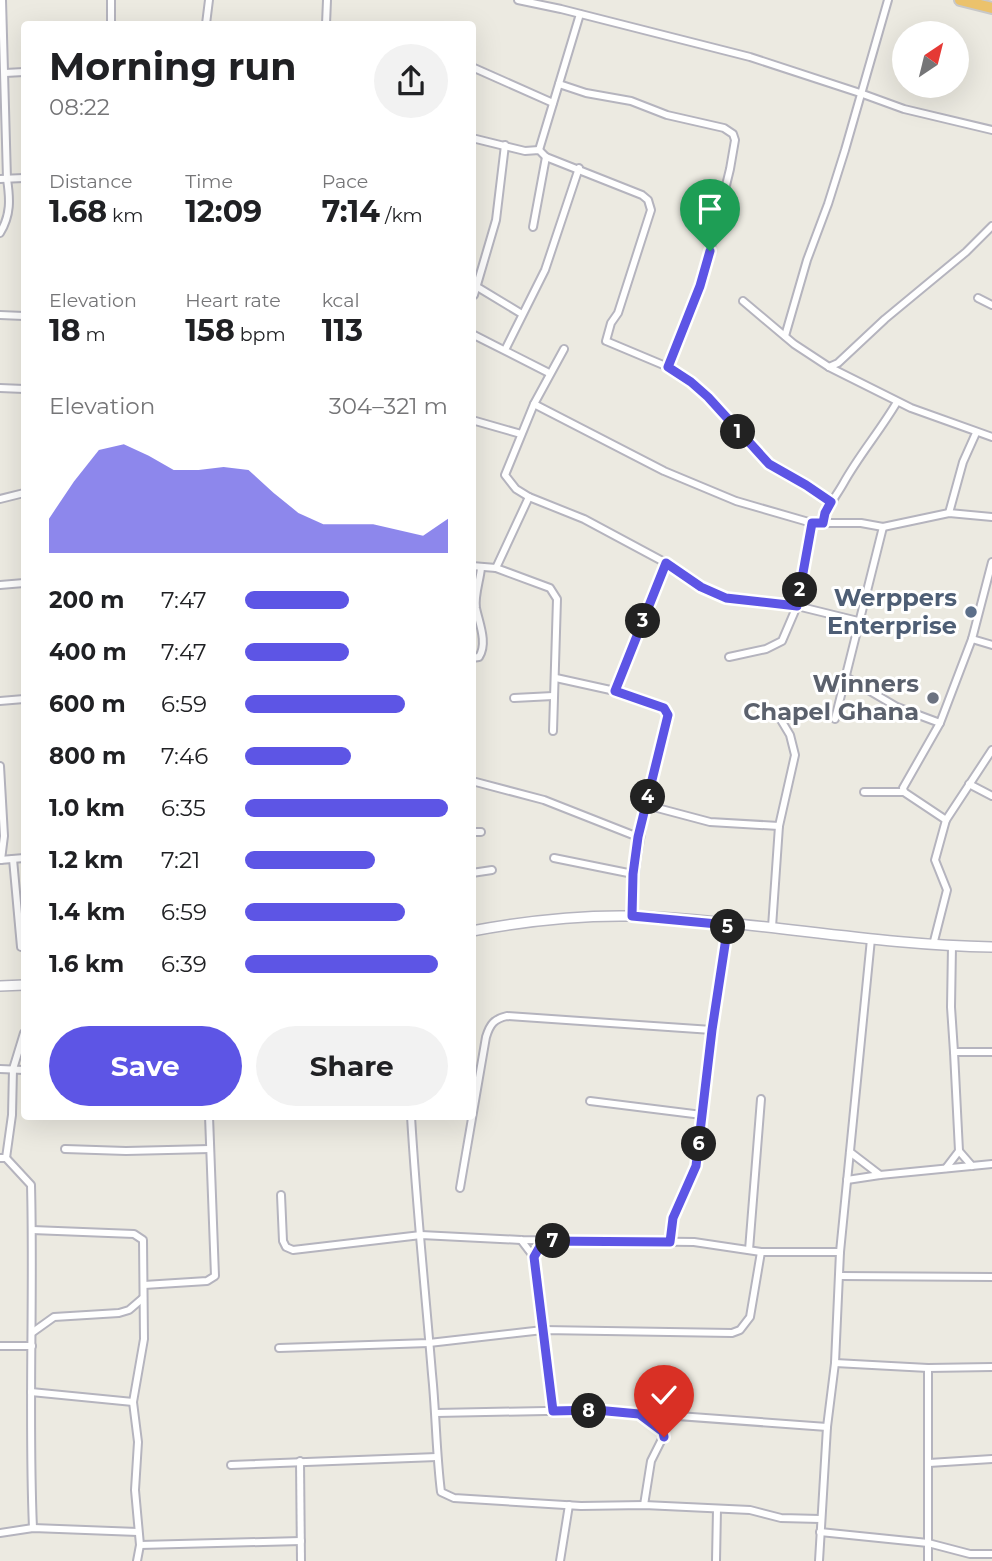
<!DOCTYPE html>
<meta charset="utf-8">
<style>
:root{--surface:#fff;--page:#f2f2f2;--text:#202124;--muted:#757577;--accent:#5d55e5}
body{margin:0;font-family:Montserrat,sans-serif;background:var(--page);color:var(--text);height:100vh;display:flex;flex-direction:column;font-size:26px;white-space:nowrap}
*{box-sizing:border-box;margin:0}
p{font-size:23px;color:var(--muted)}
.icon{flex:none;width:38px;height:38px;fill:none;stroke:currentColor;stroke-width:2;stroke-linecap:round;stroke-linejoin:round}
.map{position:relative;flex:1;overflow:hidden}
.drawer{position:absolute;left:21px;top:21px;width:455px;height:1099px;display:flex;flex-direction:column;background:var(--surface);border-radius:7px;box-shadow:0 7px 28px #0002}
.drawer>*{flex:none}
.needle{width:46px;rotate:35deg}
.tools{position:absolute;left:892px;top:21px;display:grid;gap:14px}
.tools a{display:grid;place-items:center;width:77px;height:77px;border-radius:50%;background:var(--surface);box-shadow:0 7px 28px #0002;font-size:35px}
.pin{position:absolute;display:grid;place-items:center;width:60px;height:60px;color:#fff;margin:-72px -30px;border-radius:50% 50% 50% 0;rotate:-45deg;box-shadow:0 0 7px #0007}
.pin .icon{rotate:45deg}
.km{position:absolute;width:35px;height:35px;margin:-18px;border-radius:50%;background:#222;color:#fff;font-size:19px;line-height:35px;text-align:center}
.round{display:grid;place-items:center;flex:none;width:74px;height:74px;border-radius:37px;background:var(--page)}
.summary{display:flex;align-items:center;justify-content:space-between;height:119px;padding:0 28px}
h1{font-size:38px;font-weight:700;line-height:52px}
.stats{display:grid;grid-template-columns:repeat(3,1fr);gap:10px;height:119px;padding:7px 28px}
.stats div{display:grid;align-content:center}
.stats b{font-size:30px;font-weight:700}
.stats small{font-size:19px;font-weight:400}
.stats p{font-size:19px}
.chart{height:196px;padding:14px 28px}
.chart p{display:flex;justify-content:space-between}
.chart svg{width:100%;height:126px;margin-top:7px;fill:var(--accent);opacity:.7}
.cta{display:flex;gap:14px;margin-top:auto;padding:14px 28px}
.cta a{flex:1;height:80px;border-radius:42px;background:var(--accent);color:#fff;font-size:28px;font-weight:700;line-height:80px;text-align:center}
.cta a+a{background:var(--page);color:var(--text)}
ul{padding:0 28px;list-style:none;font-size:23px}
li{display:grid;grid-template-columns:112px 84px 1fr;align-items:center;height:52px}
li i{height:18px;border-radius:9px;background:var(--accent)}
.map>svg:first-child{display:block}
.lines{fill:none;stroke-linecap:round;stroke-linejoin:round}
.street-casing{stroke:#b5b4be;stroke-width:10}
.secondary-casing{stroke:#b5b4be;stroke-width:12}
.highway-casing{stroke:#c8c8c8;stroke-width:14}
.street{stroke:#fff;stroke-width:6}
.secondary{stroke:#fff;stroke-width:9}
.highway{stroke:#ebc26c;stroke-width:10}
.route-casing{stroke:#fff;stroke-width:14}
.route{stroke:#5d55e5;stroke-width:9}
.service-dot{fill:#5c6f8a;stroke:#fff;stroke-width:2.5}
.worship-dot{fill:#6b7280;stroke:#fff;stroke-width:2.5}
.labels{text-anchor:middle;stroke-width:6;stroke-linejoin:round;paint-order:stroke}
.service-label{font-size:24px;font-weight:bold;fill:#4e5e75;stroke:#fff;text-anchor:end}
.worship-label{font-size:24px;font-weight:bold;fill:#5b616d;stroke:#fff;text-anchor:end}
</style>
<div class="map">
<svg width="992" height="1561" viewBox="0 0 992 1561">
<rect width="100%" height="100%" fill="#eceae1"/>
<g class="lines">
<!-- street casing -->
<g class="street-casing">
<g id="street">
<polyline points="111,0 111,24"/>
<polyline points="518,0 561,9 750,57 860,93 904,109 992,130"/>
<polyline points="206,24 209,0"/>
<polyline points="326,24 327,0"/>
<polyline points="472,67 553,103"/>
<polyline points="5,73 24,72"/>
<polyline points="559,84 586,93 631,101 667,115 724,128 733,134 735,140 730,169 710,251 700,286 668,367"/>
<polyline points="472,138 525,151 539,150 546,157 642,195 648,200 651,210 618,313 611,323 606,341 668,367 691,382 720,410 734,428 769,464 806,485 831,502"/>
<polyline points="539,150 580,14"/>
<polyline points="0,179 24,178"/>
<polyline points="533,227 546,157"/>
<path d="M0 233C11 215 10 199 7 179L2 0"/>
<polyline points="474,285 522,314"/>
<polyline points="474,295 496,220 505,145"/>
<polyline points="978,298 992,305"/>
<polyline points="743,301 794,344 829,367 911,408 992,437"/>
<polyline points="0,315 24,316"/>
<polyline points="472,334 549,373"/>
<polyline points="785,336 807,260 828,204 845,150 888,0"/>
<polyline points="564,349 534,404 505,475 516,489 529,497 584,519 666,563 701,587 726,598 797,606 858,621"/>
<polyline points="505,350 545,270 579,168"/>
<polyline points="829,367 838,363 885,319 966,252 992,226"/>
<polyline points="0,388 24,389"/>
<polyline points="534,404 664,471 736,501 812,523 861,523 883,527 949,513 992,517"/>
<polyline points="472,420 521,434"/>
<polyline points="0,499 24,493"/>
<polyline points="949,513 963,462 976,433"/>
<path d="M823 523C826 508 835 498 843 484 859 455 880 431 897 402"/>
<polyline points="472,566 496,568 550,588 557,599 553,731"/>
<polyline points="496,568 529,497"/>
<polyline points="0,585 24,583"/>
<polyline points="972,639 992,645"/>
<polyline points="729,657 766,649 782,641 797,606 812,523"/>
<path d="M472 658 479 657C488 643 479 623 476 608 474 596 480 580 481 568"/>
<polyline points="846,677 897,707 940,723"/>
<path d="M556 678 615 691 664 708 669 715C651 785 634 844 632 916"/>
<polyline points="615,691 666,563"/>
<polyline points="514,698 553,696"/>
<polyline points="0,701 24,699"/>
<polyline points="768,711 781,720 790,735 795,755 779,826 772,927"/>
<polyline points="835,719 883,527"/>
<polyline points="0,766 4,836 1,860"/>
<polyline points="472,781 544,800 638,837"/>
<polyline points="969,784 992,796"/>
<polyline points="864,792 904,792"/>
<polyline points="646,805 710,822 779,826"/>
<polyline points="946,820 904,792 903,788 940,723 972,639 992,562"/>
<polyline points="472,832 481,832"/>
<polyline points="554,858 633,874"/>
<polyline points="13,859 21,947"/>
<polyline points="0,860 24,858"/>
<polyline points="472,873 492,870"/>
<polyline points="933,945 947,890 935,860 946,820 992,750"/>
<polyline points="952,946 951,1007 954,1052 992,1052"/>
<polyline points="0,1069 24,1070"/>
<polyline points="590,1101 702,1115"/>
<path d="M411 1116C416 1202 425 1288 432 1374 436 1413 436 1452 441 1492L454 1498 581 1506 644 1505 750 1510 781 1518 820 1519"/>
<polyline points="65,1149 126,1151 210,1149"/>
<polyline points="959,1151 972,1166"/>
<polyline points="850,1152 880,1175"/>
<path d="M0 1158H6L31 1185C34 1300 28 1414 33 1528"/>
<polyline points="6,1158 12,1115 13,1069 24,1033"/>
<polyline points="946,1168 959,1151 954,1052"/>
<polyline points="847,1180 880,1175 992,1164"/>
<path d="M460 1188 486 1037C490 1024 494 1019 507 1016L712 1030"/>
<polyline points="281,1195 283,1241 286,1247 293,1250 421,1235 521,1240 694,1242 761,1252 840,1252"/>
<polyline points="32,1230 134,1234 143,1240 144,1339 133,1402 138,1442 135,1490 140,1545 137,1561"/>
<polyline points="521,1240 534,1257"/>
<polyline points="543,1241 534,1257 553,1411"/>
<polyline points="670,1242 673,1218 696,1166 712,1030 728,924"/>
<polyline points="749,1250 761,1099"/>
<polyline points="840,1276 992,1277"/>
<polyline points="144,1285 207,1281 215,1276 209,1116"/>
<polyline points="33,1332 54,1317 119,1313 129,1310 143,1298"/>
<polyline points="0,1346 32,1346"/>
<polyline points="279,1348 429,1343 543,1330 732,1333 740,1330 750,1317 761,1252"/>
<polyline points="835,1363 928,1368 992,1367"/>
<polyline points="31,1392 133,1402"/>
<polyline points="436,1413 596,1410 827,1427"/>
<polyline points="640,1414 664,1435 651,1461 644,1505"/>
<polyline points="300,1461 301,1561"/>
<polyline points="929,1463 992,1459"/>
<polyline points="231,1465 437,1457"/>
<polyline points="820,1532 928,1543 970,1554 992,1554"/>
<polyline points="0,1533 33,1528 138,1532"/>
<polyline points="140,1545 301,1541"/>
<polyline points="560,1561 569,1505"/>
<polyline points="716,1561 717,1509"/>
<polyline points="819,1561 827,1427 835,1363 840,1252 871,939"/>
<polyline points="928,1561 928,1368"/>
</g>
</g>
<!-- secondary casing -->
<g class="secondary-casing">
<g id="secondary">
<path d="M472 931C525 921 578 915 631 916 752 920 871 945 992 947"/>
<polyline points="0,986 24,985"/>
</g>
</g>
<!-- highway casing -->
<g class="highway-casing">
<polyline id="highway" points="960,0 992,8"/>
</g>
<!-- street -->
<use href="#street" class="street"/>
<!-- secondary -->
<use href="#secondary" class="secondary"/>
<!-- highway -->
<use href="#highway" class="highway"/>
</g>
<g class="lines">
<!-- route casing -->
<g class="route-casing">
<polyline id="route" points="664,1437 663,1432 639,1414 596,1410 553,1411 534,1257 543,1241 670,1242 673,1218 696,1166 712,1030 728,925 632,916 633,874 638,837 668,715 664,708 615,691 666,563 701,587 726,598 797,606 812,523 823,523 825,513 831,502 806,485 769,464 708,397 691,382 668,367 700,286 710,251"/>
</g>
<!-- route -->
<use href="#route" class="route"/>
</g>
<!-- markers -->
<circle class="service-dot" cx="971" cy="612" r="7"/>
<circle class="worship-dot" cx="933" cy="698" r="7"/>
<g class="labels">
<!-- service labels -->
<g class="service-label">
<text x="957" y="606">Werppers<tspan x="957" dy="28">Enterprise</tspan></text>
</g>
<!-- worship labels -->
<g class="worship-label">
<text x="919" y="692">Winners<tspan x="919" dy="28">Chapel Ghana</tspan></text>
</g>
</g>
</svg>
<div class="tools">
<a><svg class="needle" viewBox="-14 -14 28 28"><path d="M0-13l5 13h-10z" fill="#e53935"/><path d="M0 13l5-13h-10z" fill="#757577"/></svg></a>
</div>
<div class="pin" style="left:710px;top:251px;background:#1e9e55"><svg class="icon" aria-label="arrive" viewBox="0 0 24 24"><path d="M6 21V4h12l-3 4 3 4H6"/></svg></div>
<div class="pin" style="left:664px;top:1437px;background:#d93025"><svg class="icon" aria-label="check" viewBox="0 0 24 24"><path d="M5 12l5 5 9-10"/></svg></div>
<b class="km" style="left:738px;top:432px">1</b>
<b class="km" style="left:800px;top:590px">2</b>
<b class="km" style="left:643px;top:621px">3</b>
<b class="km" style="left:648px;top:797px">4</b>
<b class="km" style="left:728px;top:927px">5</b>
<b class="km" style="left:699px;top:1144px">6</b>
<b class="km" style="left:553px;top:1241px">7</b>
<b class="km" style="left:589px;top:1411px">8</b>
<section class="drawer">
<div class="summary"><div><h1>Morning run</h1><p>08:22</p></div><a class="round"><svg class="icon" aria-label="share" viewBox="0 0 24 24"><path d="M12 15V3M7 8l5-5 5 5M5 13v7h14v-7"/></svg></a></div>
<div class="stats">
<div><p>Distance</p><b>1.68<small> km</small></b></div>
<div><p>Time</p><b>12:09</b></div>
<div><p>Pace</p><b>7:14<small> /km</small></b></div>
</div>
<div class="stats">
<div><p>Elevation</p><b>18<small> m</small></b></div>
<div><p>Heart rate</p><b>158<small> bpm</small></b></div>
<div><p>kcal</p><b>113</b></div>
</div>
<div class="chart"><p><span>Elevation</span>304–321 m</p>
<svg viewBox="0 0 160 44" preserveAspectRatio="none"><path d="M0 44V32L10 19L20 8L30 6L40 10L50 15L60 15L70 14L80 15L90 23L100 30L110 34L120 34L130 34L140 36L150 38L160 32V44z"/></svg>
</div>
<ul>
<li><b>200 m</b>7:47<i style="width:51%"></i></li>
<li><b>400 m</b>7:47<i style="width:51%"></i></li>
<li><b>600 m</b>6:59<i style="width:79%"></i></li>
<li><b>800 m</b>7:46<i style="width:52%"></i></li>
<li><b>1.0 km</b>6:35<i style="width:100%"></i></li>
<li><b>1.2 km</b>7:21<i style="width:64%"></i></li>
<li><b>1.4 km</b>6:59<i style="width:79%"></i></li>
<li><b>1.6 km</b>6:39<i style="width:95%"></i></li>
</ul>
<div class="cta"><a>Save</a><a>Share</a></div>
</section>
</div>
